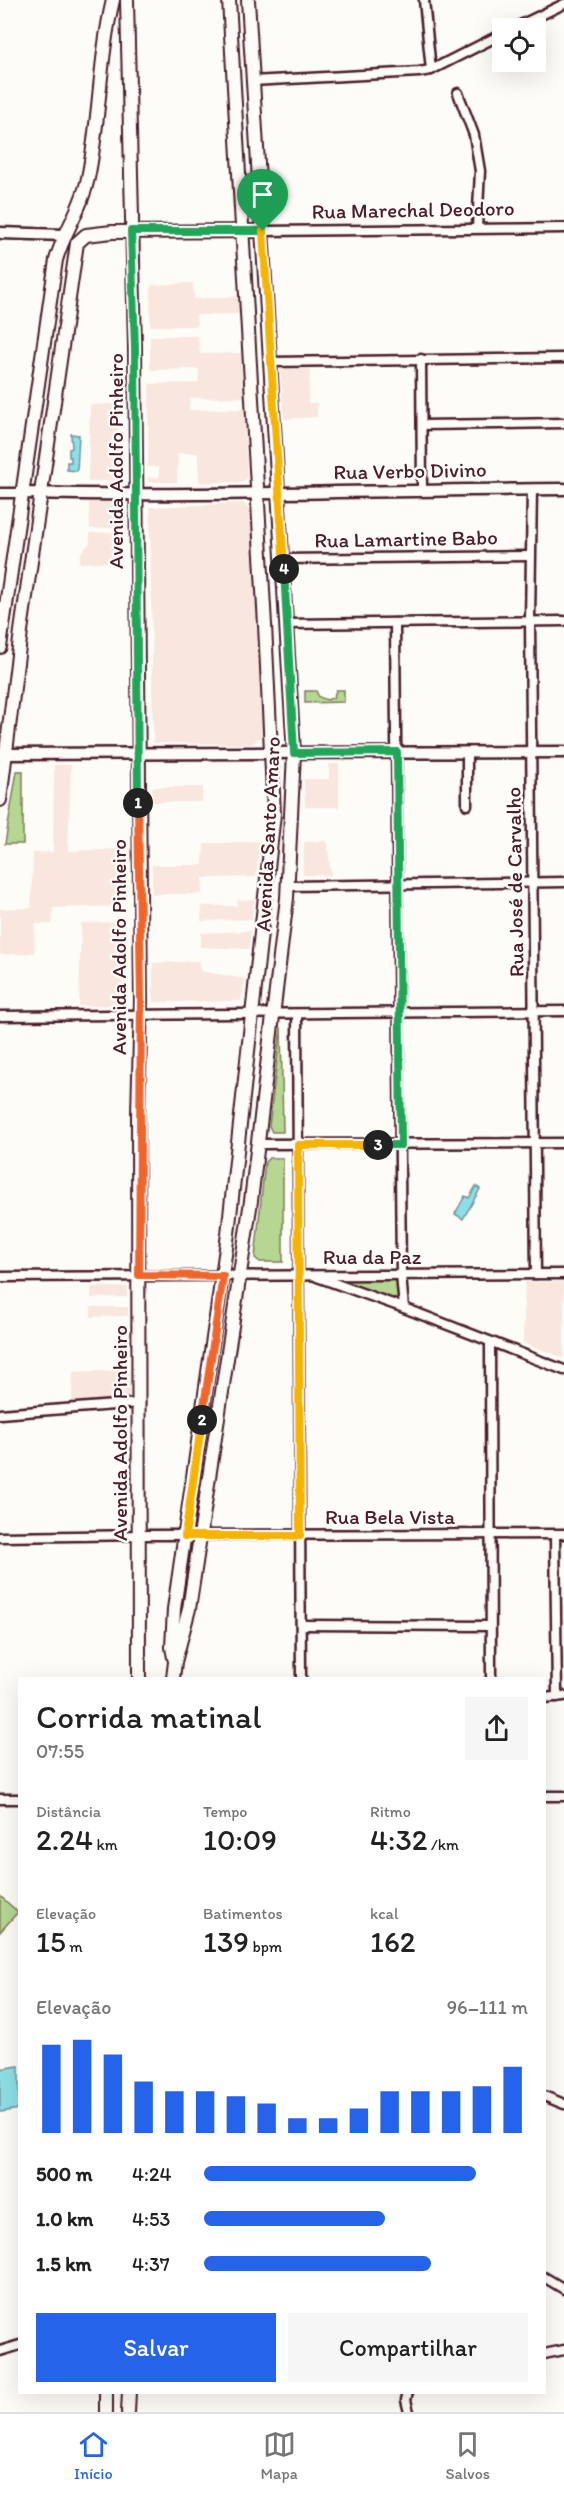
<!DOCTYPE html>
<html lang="pt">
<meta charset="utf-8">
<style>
:root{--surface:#fff;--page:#f6f6f6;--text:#222;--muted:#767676;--line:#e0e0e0;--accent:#2563eb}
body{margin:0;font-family:Itim,sans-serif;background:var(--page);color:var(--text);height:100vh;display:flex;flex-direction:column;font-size:22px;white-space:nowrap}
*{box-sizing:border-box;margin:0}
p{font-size:20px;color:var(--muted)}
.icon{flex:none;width:33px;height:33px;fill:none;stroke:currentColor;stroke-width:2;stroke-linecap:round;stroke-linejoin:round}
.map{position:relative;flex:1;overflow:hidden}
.drawer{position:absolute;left:18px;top:1677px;width:528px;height:717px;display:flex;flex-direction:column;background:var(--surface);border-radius:0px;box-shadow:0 6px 24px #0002}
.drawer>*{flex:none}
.buttons{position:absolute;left:492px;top:18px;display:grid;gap:12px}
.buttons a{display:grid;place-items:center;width:54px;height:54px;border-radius:0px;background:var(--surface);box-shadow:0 6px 24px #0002;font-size:30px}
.pin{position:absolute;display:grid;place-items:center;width:51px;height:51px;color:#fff;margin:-62px -26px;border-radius:50% 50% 50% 0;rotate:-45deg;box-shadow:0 0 6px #0007}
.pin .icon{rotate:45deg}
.km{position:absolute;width:30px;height:30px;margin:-15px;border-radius:50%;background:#222;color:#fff;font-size:16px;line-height:30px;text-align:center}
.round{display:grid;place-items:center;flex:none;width:63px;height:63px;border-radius:0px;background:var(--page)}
.overview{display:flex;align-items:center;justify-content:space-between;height:102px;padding:0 18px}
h1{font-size:33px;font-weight:600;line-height:45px}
.figures{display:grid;grid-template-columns:repeat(3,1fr);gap:9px;height:102px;padding:6px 18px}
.figures div{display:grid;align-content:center}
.figures b{font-size:30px;font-weight:600}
.figures small{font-size:16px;font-weight:400}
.figures p{font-size:16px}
.chart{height:168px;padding:12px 18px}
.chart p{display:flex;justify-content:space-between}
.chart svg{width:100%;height:108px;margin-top:6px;stroke:var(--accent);stroke-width:6}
.action{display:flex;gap:12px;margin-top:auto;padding:12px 18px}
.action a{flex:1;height:69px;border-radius:0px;background:var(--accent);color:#fff;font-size:24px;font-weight:600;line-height:69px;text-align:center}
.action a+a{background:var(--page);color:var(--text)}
ul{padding:0 18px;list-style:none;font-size:20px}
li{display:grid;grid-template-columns:96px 72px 1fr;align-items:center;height:45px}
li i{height:15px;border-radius:8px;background:var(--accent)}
.menu{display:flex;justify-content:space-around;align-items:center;height:84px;border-top:2px solid var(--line);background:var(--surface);font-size:16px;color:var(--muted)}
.menu a{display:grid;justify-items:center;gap:3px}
.menu .selected{color:var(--accent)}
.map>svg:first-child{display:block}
.built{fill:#f8e6df}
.green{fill:#b5d791;stroke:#807b5e;stroke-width:1.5}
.water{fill:#8ddfe6;stroke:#72929b;stroke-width:1.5}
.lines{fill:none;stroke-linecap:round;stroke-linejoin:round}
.minor-casing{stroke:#4a1f2b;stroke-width:13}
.tertiary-casing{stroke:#4a1f2b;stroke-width:15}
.primary-casing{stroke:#4a1f2b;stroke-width:16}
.minor{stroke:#fdfcf7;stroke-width:8}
.tertiary{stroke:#fdfcf7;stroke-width:10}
.primary{stroke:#fdfcf7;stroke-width:12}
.split-1-casing{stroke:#fff;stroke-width:12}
.split-2-casing{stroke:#fff;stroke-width:12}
.split-3-casing{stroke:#fff;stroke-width:12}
.split-4-casing{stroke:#fff;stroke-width:12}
.split-5-casing{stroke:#fff;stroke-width:12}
.split-1{stroke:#22a559;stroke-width:8}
.split-2{stroke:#f0652b;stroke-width:8}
.split-3{stroke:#f5b400;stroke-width:8}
.split-4{stroke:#22a559;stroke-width:8}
.split-5{stroke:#f5b400;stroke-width:8}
.labels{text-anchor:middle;stroke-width:5;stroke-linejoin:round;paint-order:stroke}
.street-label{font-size:21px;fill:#4a1f2b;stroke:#fdfcf7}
</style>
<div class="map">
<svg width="564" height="2412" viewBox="0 0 564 2412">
<rect width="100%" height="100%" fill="#fdfcf7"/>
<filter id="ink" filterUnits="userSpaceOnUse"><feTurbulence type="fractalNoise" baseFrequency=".0167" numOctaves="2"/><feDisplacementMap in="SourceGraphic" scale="12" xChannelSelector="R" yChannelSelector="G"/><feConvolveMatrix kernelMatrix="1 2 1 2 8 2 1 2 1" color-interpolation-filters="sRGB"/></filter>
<g filter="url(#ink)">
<!-- built -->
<g class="built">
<polygon points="193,283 194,299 238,296 239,314 196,315 197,326 150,326 151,285"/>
<polygon points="150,336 198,336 200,354 241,353 243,397 190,398 189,410 244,409 247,478 243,482 199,482 198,453 178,453 177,482 148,482 148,478 159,477 159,467 148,467 149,384 198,383 199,369 150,370"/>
<polygon points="280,369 310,369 308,403 317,403 317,417 284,419"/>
<polygon points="118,404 119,480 88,482 90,405"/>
<polygon points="89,502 118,503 119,527 90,529"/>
<polygon points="243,503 251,511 263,736 251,744 153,743 150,507"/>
<polygon points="119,532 119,562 79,563 81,553 90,542 90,533"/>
<polygon points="329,764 339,764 339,807 305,807 304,779 329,779"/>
<polygon points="54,765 71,765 68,851 121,849 121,906 53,908 52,924 35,924 34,953 0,955 0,909 31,908 33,853 53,852"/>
<polygon points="152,787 203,787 202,802 152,802"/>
<polygon points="260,841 256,877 203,878 202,894 152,894 152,865 203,865 204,844"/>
<polygon points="327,841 331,875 303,875 304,842"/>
<polygon points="254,899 252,919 201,921 202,906 237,906 238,900"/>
<polygon points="122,922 122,1005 79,1006 81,923"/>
<polygon points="251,931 249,949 200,947 201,933"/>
<polygon points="200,961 200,971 245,979 241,1001 153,1002 153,963"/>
<polygon points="525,1282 564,1282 564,1358 523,1343"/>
<polygon points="91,1287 127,1287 127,1297 91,1298"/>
<polygon points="91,1307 128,1307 128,1316 91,1317"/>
<polygon points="129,1370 130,1400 72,1402 73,1372"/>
</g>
<!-- green -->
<g class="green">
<polygon points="336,690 344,690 344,702 305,703 305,691 316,691 319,697 327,700 334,697"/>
<polygon points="17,771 23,771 23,844 5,844"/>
<polygon points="281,1027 283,1132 272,1132 269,1126"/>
<polygon points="269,1158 283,1158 283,1262 260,1262 255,1258 265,1162"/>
<polygon points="331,1277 398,1277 402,1305"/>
<polygon points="0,1896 18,1912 0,1932"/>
</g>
<!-- water -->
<g class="water">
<polygon points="71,434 79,435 77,471 67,470 67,462 71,462 71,457 69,457 69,449 72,448"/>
<polygon points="476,1186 480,1189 463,1219 455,1214 465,1196 469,1198"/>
<polygon points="19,2066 19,2109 0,2112 0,2069"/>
</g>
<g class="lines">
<!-- minor casing -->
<g class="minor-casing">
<g id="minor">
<polyline points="424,0 431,70"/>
<polyline points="514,28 564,4"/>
<polyline points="252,81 419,72 431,70 502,34"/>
<polyline points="458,93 474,135 480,171 477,228"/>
<polyline points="263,231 564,228"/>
<polyline points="421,359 422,489"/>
<polyline points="271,362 564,358"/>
<polyline points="422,425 564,423"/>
<polyline points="532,489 530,621 536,1274"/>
<polyline points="0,493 22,493"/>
<polyline points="283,559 530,556"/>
<polyline points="395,623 401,1275 404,1308"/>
<polyline points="286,624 564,621"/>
<polyline points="467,752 467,805"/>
<polyline points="288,886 564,882"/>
<polyline points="297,1014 301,1678"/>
<polyline points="0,1016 564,1011"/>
<polyline points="258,1144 564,1143"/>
<polyline points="0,1277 564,1274"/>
<polyline points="317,1277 404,1308 564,1370"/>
<polyline points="490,1342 491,1678"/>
<polyline points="0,1414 140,1403"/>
<polyline points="555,1535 557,1697"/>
<polyline points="0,1537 149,1535 564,1534"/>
<polyline points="302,1625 490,1626"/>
<polyline points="544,1698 564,1696"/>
<polyline points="544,1796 564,1796"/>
<polyline points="0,1799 20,1799"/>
<polyline points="544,2096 564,2104"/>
<polyline points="544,2277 564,2289"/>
<polyline points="0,2351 20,2345"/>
<polyline points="544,2354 564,2350"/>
<polyline points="408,2392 406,2400 409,2412"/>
</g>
</g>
<!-- tertiary casing -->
<g class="tertiary-casing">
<g id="tertiary">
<polyline points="0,233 64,235"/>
<path d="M22 493C203 497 383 490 564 489"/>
<polyline points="0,754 564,752"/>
</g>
</g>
<!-- primary casing -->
<g class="primary-casing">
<g id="primary">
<polyline points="127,0 135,348 141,1001 138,1114 139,1678"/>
<path d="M0 647 56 260C64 231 82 208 88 178 100 120 99 59 113 0"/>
<polyline points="0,800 21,631 77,243 86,235 112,232 263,231"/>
<polyline points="174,1658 172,1647 174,1609 228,1234 274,814 265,625 229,0"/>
<polyline points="173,1678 175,1662 189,1609 251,1201 287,898 294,753 248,0"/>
<polyline points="106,2412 106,2392"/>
<polyline points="128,2412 129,2392"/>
</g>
</g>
<!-- minor -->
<use href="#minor" class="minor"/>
<!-- tertiary -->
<use href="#tertiary" class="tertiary"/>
<!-- primary -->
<use href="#primary" class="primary"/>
</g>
</g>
<g class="lines" filter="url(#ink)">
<!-- split-1 casing -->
<g class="split-1-casing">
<polyline id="split-1" points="138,803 135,348 131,231 263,231"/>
</g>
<!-- split-2 casing -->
<g class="split-2-casing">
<polyline id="split-2" points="138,803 141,1000 139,1275 223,1276 202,1420"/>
</g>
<!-- split-3 casing -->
<g class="split-3-casing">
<polyline id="split-3" points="202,1420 185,1536 300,1536 298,1145 378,1145"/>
</g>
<!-- split-4 casing -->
<g class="split-4-casing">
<polyline id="split-4" points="284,569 294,753 397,752 401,1145 378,1145"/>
</g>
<!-- split-5 casing -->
<g class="split-5-casing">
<polyline id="split-5" points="263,231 284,569"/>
</g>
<!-- split-1 -->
<use href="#split-1" class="split-1"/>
<!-- split-2 -->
<use href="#split-2" class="split-2"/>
<!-- split-3 -->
<use href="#split-3" class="split-3"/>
<!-- split-4 -->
<use href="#split-4" class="split-4"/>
<!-- split-5 -->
<use href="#split-5" class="split-5"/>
</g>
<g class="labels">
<!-- street labels -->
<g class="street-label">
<text transform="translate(413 210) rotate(-1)" y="7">Rua Marechal Deodoro</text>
<text transform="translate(116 461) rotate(-90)" y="7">Avenida Adolfo Pinheiro</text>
<text transform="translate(410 471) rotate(-1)" y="7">Rua Verbo Divino</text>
<text transform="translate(406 539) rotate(-1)" y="7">Rua Lamartine Babo</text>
<text transform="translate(268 834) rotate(-87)" y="7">Avenida Santo Amaro</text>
<text transform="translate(515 882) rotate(-91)" y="7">Rua José de Carvalho</text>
<text transform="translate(119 947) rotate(-90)" y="7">Avenida Adolfo Pinheiro</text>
<text x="372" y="1264">Rua da Paz</text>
<text transform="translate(120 1433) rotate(-90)" y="7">Avenida Adolfo Pinheiro</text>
<text x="390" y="1524">Rua Bela Vista</text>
</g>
</g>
</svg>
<div class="buttons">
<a><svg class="icon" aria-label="locate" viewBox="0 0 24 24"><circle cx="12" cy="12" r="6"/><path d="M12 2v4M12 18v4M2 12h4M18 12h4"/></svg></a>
</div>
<div class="pin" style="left:263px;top:231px;background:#1e9e55"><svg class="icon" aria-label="arrive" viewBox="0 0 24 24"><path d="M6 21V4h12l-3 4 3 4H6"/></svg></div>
<b class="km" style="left:138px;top:803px">1</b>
<b class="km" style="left:202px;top:1420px">2</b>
<b class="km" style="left:378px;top:1145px">3</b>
<b class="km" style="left:284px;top:569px">4</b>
<section class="drawer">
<div class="overview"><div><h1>Corrida matinal</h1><p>07:55</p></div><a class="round"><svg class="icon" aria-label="share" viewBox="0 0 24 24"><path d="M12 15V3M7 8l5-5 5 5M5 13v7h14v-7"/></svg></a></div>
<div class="figures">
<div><p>Distância</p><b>2.24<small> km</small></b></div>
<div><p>Tempo</p><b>10:09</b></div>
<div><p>Ritmo</p><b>4:32<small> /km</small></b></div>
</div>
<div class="figures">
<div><p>Elevação</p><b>15<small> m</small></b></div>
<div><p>Batimentos</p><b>139<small> bpm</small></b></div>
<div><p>kcal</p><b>162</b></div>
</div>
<div class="chart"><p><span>Elevação</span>96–111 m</p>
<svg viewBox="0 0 160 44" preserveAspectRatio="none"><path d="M5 44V8M15 44V6M25 44V12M35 44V23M45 44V27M55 44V27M65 44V29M75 44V32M85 44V38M95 44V38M105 44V34M115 44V27M125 44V27M135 44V27M145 44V25M155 44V17"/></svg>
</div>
<ul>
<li><b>500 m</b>4:24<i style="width:84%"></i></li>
<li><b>1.0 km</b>4:53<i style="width:56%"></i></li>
<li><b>1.5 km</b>4:37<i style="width:70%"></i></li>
</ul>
<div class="action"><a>Salvar</a><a>Compartilhar</a></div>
</section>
</div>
<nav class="menu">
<a class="selected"><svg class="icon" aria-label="home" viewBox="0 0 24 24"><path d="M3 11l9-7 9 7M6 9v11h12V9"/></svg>Início</a>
<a><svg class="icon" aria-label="map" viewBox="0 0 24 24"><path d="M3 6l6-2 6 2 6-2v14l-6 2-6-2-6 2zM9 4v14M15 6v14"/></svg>Mapa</a>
<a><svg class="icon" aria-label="saved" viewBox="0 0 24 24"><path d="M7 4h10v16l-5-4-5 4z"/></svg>Salvos</a>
</nav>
